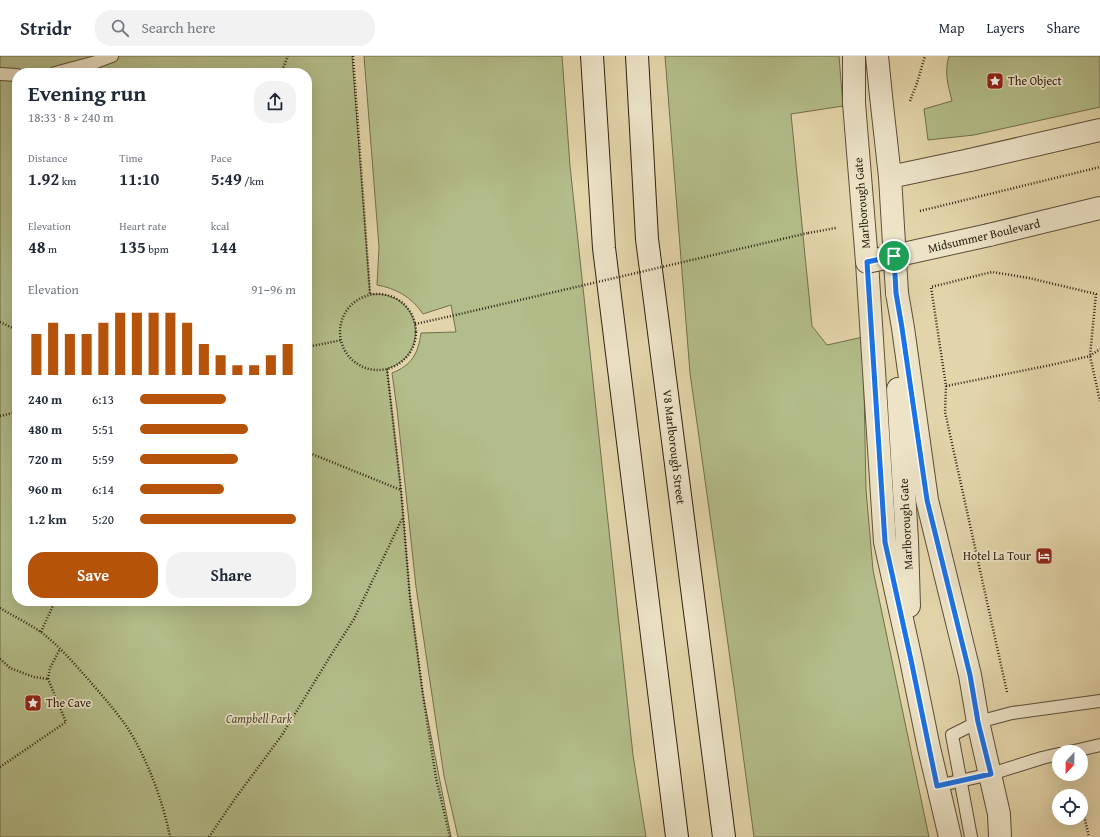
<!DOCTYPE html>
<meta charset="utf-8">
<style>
:root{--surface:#fff;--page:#f2f2f3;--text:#1f2937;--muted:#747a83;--line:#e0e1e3;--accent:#b45309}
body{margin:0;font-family:"Gentium Book Plus",serif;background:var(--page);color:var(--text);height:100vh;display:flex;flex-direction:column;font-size:15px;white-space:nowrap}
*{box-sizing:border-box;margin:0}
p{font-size:13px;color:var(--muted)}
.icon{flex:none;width:22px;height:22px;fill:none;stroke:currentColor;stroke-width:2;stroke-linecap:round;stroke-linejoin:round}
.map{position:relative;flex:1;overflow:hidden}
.side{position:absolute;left:12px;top:12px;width:300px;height:538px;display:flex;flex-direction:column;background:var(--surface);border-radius:16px;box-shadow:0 4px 16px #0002}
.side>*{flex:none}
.needle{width:26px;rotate:202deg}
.fabs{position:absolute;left:1052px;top:689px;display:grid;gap:8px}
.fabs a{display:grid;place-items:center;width:36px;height:36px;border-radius:50%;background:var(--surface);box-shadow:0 4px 16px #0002;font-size:20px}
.pin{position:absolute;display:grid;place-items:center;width:34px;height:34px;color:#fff;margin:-17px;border:2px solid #fff;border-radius:50%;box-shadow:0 1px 4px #0007}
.round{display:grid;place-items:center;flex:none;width:42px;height:42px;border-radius:16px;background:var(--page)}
.overview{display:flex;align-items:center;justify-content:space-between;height:68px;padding:0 16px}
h1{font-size:22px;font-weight:600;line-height:30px}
.stats{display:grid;grid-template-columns:repeat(3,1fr);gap:6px;height:68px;padding:4px 16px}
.stats div{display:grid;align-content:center}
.stats b{font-size:17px;font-weight:600}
.stats small{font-size:11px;font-weight:400}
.stats p{font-size:11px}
.chart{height:112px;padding:8px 16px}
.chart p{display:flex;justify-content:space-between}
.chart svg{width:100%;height:72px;margin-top:4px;stroke:var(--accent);stroke-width:6}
.cta{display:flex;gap:8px;margin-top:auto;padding:8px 16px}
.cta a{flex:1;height:46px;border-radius:16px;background:var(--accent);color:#fff;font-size:16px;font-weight:600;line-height:46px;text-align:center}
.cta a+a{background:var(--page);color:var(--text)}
ul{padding:0 16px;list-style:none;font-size:13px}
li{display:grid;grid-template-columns:64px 48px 1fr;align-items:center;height:30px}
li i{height:10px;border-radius:5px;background:var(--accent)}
header{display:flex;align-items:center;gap:24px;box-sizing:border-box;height:56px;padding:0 20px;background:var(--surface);border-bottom:1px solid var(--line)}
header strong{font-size:19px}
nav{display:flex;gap:22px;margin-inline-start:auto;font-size:14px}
.search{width:280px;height:36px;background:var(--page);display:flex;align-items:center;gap:10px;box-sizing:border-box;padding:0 14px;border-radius:16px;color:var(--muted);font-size:15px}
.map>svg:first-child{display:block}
.green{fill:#b3bd89;stroke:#716f4e;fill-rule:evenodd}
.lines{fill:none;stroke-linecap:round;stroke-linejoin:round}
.service-casing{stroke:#5c4e38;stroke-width:14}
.minor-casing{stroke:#5c4e38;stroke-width:24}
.secondary-casing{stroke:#2f2112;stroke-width:24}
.path{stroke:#2f2112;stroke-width:2.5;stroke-dasharray:1 2;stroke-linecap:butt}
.service{stroke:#ede4c8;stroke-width:12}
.minor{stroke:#ede4c8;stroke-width:22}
.secondary{stroke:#ede4c8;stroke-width:22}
.minor-bridge-casing{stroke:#5c4e38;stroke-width:24;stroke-linecap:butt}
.path-bridge{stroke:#2f2112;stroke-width:2.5;stroke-dasharray:1 2;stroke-linecap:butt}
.minor-bridge{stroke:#ede4c8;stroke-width:22}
.route-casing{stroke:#fff;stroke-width:8}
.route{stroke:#1a73e8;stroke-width:5}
.labels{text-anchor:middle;stroke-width:3.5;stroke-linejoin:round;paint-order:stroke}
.poi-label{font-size:12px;fill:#2f2112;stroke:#ede4c8;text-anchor:start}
.street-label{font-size:12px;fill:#2f2112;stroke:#ede4c8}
.park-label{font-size:12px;font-style:italic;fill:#504830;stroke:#ede4c8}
</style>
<header>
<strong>Stridr</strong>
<div class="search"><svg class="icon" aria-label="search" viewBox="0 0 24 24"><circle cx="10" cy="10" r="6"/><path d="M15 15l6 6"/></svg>Search here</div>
<nav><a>Map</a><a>Layers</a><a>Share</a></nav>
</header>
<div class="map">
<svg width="1100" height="781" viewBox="0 0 1100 781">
<rect width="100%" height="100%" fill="#e3d5aa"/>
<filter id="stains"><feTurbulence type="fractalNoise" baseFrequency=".005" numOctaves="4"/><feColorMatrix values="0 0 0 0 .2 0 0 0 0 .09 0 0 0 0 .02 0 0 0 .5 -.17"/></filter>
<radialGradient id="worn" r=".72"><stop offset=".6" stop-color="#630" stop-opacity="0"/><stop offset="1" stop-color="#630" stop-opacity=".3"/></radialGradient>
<!-- green -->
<g class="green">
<path d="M0 0H352L370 238C378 238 386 238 394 242 417 252 423 284 405 302 400 307 394 310 387 313L401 434 410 541 423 639 451 781H0ZM17 17H307V545H17Z"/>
<path d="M364 0H562L570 110 633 699 646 781H458L444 720 416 531 397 353 392 317C412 309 418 298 421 277L456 276 451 249 423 258C412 241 395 232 377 229L379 191Z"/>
<polygon points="665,0 839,0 843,50 791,58 812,270 827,289 863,281 866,434 873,514 929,781 754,781 735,638 690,317"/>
<path d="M949 0H1100V51L974 79 928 84 924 53 952 45C948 29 944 16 949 0Z"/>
</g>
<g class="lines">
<!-- service casing -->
<g class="service-casing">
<g id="service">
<polyline points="55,17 96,6 112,0"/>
<polyline points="0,18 17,19"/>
<polyline points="1070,696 1100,689"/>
<polyline points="937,730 991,718 1042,702 1059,698"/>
<polyline points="971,781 952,679 978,666 1012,657 1100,645"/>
</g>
</g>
<!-- minor casing -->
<g class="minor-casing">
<g id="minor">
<polyline points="854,0 854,47"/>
<polyline points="877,0 881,40"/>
<polyline points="970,104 1100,74"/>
<polyline points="989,179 1100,152"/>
<polyline points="867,206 885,486 911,604 929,692 950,781"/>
<polyline points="897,237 903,272 927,444 970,619 978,666 999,758 1000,781"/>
<polyline points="898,333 907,485 909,550"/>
</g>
</g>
<!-- secondary casing -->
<g class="secondary-casing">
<g id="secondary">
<polyline points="592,0 604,192 677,781"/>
<polyline points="637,0 647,183 724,781"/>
</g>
</g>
<!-- path -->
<g class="path">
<polyline points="353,0 370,238"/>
<polyline points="281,17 288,0"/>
<polyline points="910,45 917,27 925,0"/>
<polyline points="920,155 1100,111"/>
<polyline points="808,177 836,172"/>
<circle cx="378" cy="276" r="38"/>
<polyline points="0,266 17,274"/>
<polyline points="415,268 447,261"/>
<polyline points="307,291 342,284"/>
<polyline points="387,313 401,434 410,541 423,639 436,722 450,781"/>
<polyline points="946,330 1051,309 1090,300 1100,293"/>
<polyline points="0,360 17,356"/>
<polyline points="307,396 401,434"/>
<path d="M0 552C13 560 30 568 42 577 58 589 73 606 87 622 101 638 115 654 127 671 147 702 163 745 170 781"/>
<polyline points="41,576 55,545"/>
<polyline points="0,603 10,612 34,621 48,623"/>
<polyline points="48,623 50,612 60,593"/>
<polyline points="1007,636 945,356 946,330 931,231 992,216 1029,222 1096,238 1090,300 1100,345"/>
<polyline points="0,711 66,666 48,623"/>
<polyline points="1079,739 1080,740"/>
<polyline points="1081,746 1089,781"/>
<polyline points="209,781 234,744 282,679 331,599 354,563 402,463"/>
</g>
<!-- service -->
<use href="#service" class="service"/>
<!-- minor -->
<use href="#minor" class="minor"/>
<!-- secondary -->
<use href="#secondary" class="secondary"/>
<!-- minor-bridge casing -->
<g class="minor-bridge-casing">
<g id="minor-bridge">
<polyline points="881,40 890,121 897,237"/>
<polyline points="854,47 867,206 989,179"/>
<polyline points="890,121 970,104"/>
</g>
</g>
<!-- path-bridge -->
<polyline class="path-bridge" points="447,261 808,177"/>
<!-- minor-bridge -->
<use href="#minor-bridge" class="minor-bridge"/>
</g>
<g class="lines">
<!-- route casing -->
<g class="route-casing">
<polygon id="route" points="894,200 896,237 902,272 927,444 970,619 978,666 991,718 937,730 911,604 885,486 867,206"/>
</g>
<!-- route -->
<use href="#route" class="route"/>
</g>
<!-- icons -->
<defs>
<g id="sight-square" transform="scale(0.9)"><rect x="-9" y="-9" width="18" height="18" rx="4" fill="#8f2418" stroke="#ede4c8"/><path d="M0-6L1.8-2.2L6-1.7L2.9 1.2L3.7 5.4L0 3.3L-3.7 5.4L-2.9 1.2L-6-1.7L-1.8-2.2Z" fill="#fff"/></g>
<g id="hotel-square" transform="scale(0.9)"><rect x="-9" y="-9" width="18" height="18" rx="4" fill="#8f2418" stroke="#ede4c8"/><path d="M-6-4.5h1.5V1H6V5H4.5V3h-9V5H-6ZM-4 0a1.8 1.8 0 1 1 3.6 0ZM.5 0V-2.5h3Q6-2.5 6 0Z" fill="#fff"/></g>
</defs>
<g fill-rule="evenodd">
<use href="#sight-square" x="995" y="25"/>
<use href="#hotel-square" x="1044" y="500"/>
<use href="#sight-square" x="33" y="647"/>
</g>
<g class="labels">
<!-- poi labels -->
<g class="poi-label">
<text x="1008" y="29">The Object</text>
<text x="1031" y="504" text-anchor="end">Hotel La Tour</text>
<text x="46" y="651">The Cave</text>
</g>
<!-- street labels -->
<g class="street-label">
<text transform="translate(862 147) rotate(-95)" y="4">Marlborough Gate</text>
<text transform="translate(984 180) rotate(-13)" y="4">Midsummer Boulevard</text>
<text transform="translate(674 391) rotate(83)" y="4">V8 Marlborough Street</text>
<text transform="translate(906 468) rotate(-93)" y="4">Marlborough Gate</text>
</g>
<!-- park labels -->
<g class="park-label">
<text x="259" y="667">Campbell Park</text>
</g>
</g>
<rect width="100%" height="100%" filter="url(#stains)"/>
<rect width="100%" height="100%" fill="url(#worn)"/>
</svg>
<div class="fabs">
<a><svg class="needle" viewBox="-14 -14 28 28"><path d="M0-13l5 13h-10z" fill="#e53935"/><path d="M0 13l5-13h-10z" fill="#747a83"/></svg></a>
<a><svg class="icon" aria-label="locate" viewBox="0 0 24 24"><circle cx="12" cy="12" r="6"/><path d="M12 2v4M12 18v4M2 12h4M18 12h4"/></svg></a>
</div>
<div class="pin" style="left:894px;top:200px;background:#1e9e55"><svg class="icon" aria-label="arrive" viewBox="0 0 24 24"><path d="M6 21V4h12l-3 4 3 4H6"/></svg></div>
<section class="side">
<div class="overview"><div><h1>Evening run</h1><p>18:33 · 8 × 240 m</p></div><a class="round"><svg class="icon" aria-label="share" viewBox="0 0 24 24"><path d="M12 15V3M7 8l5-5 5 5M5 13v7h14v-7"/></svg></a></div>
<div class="stats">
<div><p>Distance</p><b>1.92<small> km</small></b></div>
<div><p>Time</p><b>11:10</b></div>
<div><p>Pace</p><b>5:49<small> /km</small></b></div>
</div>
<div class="stats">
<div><p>Elevation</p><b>48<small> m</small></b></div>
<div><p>Heart rate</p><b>135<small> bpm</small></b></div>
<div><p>kcal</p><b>144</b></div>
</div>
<div class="chart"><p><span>Elevation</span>91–96 m</p>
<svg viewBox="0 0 160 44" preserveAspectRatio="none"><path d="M5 44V19M15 44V12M25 44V19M35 44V19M45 44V12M55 44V6M65 44V6M75 44V6M85 44V6M95 44V12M105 44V25M115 44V32M125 44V38M135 44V38M145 44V32M155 44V25"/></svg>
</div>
<ul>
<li><b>240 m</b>6:13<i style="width:55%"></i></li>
<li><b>480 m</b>5:51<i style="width:69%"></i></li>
<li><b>720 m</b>5:59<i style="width:63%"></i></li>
<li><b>960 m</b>6:14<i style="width:54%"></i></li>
<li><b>1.2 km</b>5:20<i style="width:100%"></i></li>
</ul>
<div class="cta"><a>Save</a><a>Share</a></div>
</section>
</div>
